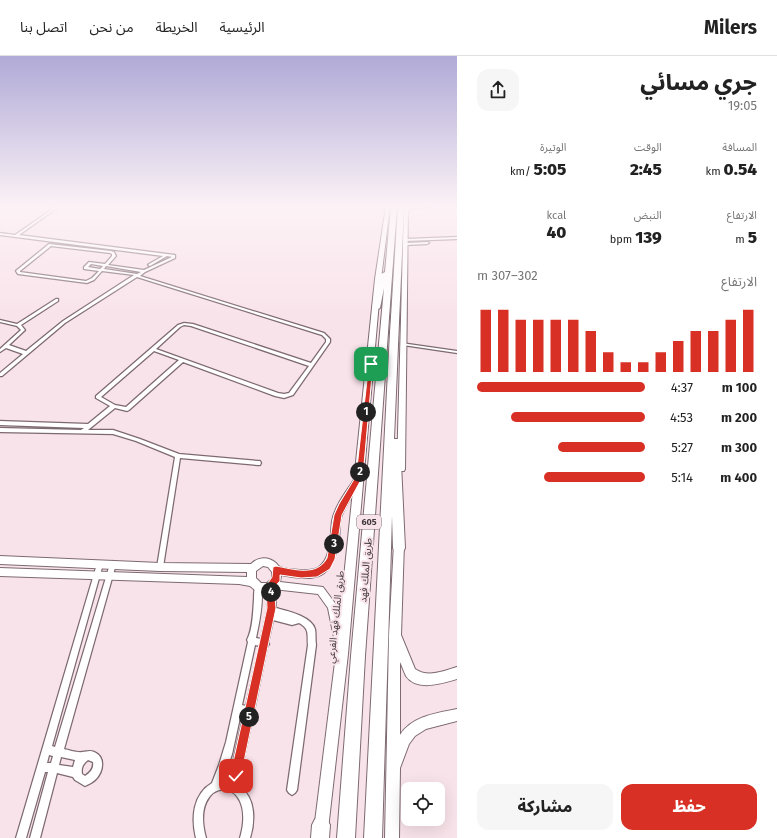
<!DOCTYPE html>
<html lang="ar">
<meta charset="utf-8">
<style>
:root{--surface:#fff;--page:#f6f6f6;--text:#222;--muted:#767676;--line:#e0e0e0;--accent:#d93025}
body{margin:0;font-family:"Fira Sans","Noto Sans Arabic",sans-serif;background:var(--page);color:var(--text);direction:rtl;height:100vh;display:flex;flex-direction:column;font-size:15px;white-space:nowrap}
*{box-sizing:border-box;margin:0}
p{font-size:13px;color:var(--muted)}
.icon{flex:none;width:22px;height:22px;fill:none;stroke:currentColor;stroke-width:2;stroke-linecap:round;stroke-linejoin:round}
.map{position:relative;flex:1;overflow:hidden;direction:ltr}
.drawer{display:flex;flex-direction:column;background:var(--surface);width:320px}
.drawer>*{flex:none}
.controls{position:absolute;left:401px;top:726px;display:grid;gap:8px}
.controls a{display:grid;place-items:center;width:44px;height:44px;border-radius:8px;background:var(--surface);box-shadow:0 4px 16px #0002;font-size:20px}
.pin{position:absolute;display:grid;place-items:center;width:34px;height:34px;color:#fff;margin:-17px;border-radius:8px;box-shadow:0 2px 6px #0006}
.km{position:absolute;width:20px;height:20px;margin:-10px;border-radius:50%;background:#222;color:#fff;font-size:11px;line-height:20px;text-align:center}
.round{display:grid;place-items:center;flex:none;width:42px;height:42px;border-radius:12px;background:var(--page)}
.summary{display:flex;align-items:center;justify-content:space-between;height:68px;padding:0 20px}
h1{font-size:22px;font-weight:800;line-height:30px}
.figures{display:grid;grid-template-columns:repeat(3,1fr);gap:6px;height:68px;padding:4px 20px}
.figures div{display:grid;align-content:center}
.figures b{font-size:17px;font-weight:800}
.figures small{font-size:11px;font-weight:400}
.figures p{font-size:11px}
.chart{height:112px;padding:8px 20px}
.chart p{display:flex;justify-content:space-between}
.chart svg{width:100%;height:72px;margin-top:4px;stroke:var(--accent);stroke-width:6}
.primary-button{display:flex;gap:8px;margin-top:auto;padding:8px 20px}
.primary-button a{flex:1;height:46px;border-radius:12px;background:var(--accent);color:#fff;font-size:16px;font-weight:800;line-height:46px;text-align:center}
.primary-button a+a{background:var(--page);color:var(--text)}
ul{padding:0 20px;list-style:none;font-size:13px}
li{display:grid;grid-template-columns:64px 48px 1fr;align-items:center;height:30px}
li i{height:10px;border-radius:5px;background:var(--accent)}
header{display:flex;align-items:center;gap:24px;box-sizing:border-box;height:56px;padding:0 20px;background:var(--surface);border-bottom:1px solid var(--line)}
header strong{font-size:19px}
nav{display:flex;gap:22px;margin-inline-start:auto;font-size:14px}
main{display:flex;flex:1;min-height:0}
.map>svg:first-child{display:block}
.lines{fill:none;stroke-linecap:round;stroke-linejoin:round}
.minor-casing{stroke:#7d6a70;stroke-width:2.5}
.tertiary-casing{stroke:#7d6a70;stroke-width:2}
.secondary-casing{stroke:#7d6a70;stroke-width:2}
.motorway-casing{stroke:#7d6a70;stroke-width:2}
.minor{fill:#fff;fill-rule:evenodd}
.tertiary{fill:#fff;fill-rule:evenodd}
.secondary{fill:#fff;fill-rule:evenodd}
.motorway{fill:#fff;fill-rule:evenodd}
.route{fill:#d93025;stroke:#fff}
.labels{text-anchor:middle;stroke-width:4;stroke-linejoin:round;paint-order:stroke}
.shield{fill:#f9e3ea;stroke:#786b6f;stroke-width:1}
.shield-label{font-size:9px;font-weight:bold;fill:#40383a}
.street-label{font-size:10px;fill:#40383a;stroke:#f9e3ea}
</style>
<header>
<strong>Milers</strong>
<nav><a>الرئيسية</a><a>الخريطة</a><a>من نحن</a><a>اتصل بنا</a></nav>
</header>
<main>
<section class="drawer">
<div class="summary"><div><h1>جري مسائي</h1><p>19:05</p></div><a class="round"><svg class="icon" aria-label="share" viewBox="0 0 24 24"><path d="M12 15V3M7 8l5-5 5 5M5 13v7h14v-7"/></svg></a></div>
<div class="figures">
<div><p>المسافة</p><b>0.54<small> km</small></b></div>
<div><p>الوقت</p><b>2:45</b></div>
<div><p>الوتيرة</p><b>5:05<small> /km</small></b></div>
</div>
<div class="figures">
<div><p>الارتفاع</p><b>5<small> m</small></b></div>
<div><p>النبض</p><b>139<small> bpm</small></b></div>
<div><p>kcal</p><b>40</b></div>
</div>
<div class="chart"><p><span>الارتفاع</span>302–307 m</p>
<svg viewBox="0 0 160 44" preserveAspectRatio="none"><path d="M5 44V6M15 44V6M25 44V12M35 44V12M45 44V12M55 44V12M65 44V19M75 44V32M85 44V38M95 44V38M105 44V32M115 44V25M125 44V19M135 44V19M145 44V12M155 44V6"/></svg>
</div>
<ul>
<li><b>100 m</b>4:37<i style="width:100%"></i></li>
<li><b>200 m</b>4:53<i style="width:80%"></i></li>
<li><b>300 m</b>5:27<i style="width:52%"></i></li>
<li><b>400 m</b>5:14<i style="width:60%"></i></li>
</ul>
<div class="primary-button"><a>حفظ</a><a>مشاركة</a></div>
</section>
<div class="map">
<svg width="457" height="782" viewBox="0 0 457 782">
<rect width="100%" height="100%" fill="#f9e3ea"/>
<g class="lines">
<!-- minor casing -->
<g class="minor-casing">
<g id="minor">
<path d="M47 150 56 151 60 150 19 179 175 199V202L145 216 140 220 324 277 330 283V286L293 339 284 342 275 340 183 306 129 354 127 355 115 352 88 374H113L140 383 179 398 258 405H260L261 407 260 409H258L180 402 163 511 162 513 160 514 158 513 157 511 175 401 136 385 113 378 0 376V372L81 374 84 372 0 369V365L88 368 110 350 96 342V340L178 269 184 267 193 268 311 307 326 286V283L322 279 137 221 65 267 2 320H0V317L23 298 6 292 0 296V293L21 274 17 270 0 266V264L17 268 56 243H58V245L21 269 25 274 9 289 26 295 63 265 134 219 102 215 94 224 87 227 18 218 16 215 17 214 49 188 111 195 114 196 116 200 108 209 144 214 172 201 167 200 150 210 148 209 149 208 163 200 0 179V177L15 179 54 152ZM51 190 110 197 112 198V200L105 208 89 206 84 211V213L99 215 92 222 86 225 20 216V215ZM91 208 103 210 100 213 88 211ZM106 210 141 216 137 218 104 213ZM184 269 191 270 309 310 289 337 284 338 278 337 156 293 180 271ZM154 295 179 304 126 351 115 349 101 341Z"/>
<polygon points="457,181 457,183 405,185 403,184 405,183"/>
<polygon points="428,186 429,187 427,188 406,189 404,188 406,187"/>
<polygon points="401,287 457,295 457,297 403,289 401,288"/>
<path d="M100 505 102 506 103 508 52 690 55 691 110 508 111 506 113 505 115 506 116 508 64 693C69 694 78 697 82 696 87 696 89 694 94 696 106 701 103 716 96 723 93 726 89 728 85 730L75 724 73 721 57 717 40 782H30L48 716H45L26 782H16L97 508 98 506ZM49 699 53 700 51 707H47ZM61 701 75 704 73 711 59 709ZM88 704 93 706C94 712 91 716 85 720L82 718C81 711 83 708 88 704Z"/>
<path d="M258 527 260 528C265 540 259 568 256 582L261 583 268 552 266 530 268 528 270 527 272 528 274 530 276 552C287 555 311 560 315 573 316 578 315 584 316 589L297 734 295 737 292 739 289 737 287 734 308 589C307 578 310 573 299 567L292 569 273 564 268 587 269 588 267 591 254 655V656L253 659 240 720V731C256 742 255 766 250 782H240C259 717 188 718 206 782H196C191 762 193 738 212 727L219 709 226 686 248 586 247 584C253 573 253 556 254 543 254 538 254 533 256 528ZM255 589 260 590 246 650 242 649ZM241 657 244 658 230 720 231 726 223 725 232 698Z"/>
</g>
</g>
<!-- tertiary casing -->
<g class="tertiary-casing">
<g id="tertiary">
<polygon points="421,150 438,150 412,153 407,157 404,156 410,151"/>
<path d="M358 421 361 422 362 424C355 437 345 448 341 462 339 469 340 477 339 484 332 523 318 526 281 519L280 526 323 531 337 550 345 587 343 590 340 592 337 590 335 587 328 552 318 538 273 533 263 536 255 534 250 530 239 528 0 520V512L247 521V516L160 515 0 508V500L160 507 251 508C258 501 268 500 276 507 277 508 278 510 280 511 288 514 312 516 319 511 332 501 330 479 332 465 335 449 347 435 355 422ZM263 510 268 511 272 516V523L267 527H261L256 522V515Z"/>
</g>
</g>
<!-- secondary casing -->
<g class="secondary-casing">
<g id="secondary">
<polygon points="386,150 390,150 381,223 348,598 327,782 313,782 336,598 375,223"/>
<polygon points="404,150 408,150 405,413 404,415 398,415 397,413"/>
<path d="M399 483 402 484 404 487 401 579 415 613C428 622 443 615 457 611V623C443 627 417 636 406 620 404 616 402 610 400 606V679C412 660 437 657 457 653V665L426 673 415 680 409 688 400 712 399 782H385L389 579 394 487 396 484Z"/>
</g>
</g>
<!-- motorway casing -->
<g class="motorway-casing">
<g id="motorway">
<polygon points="391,150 397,150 365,600 355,782 337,782 351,600 384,232 380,252 376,254 372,252 381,218 385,216"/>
<polygon points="398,150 404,150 394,383 398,383 400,386 405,492 403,496 399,497 395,496 393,492 392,460 382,782 364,782 390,276"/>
<polygon points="321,760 327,763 330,769 329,782 311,782 312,769 315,763"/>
</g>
</g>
<!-- minor -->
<use href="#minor" class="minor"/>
<!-- tertiary -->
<use href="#tertiary" class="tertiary"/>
<!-- secondary -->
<use href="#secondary" class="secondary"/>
<!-- motorway -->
<use href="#motorway" class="motorway"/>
</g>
<!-- sky -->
<linearGradient id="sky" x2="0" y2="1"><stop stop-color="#b0aad7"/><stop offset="0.58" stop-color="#fcf2f6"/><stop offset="1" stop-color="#fcf2f6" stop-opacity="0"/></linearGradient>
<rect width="457" height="260" fill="url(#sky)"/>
<!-- route -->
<path class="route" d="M369 307 373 308 363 420 342 459 335 503 330 513 317 521 301 522 280 519V525L274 531 276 552 241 720 239 724 236 726 232 724 230 720 267 552 266 530 272 521 273 511 276 510C293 513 317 521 327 502L334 459 339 448 356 420Z"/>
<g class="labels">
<!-- shield labels -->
<rect class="shield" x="357" y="459" width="24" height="14" rx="3"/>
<g class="shield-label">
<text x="369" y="469">605</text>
</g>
<!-- street labels -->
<g class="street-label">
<text transform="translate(365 514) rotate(-85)" y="4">طريق الملك فهد</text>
<text transform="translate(335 561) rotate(-84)" y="4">طريق الملك فهد الفرعي</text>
</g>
</g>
</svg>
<div class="controls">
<a><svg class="icon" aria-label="locate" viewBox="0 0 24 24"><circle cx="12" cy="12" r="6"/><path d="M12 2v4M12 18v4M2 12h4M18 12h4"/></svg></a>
</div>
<div class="pin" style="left:371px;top:308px;background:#1e9e55"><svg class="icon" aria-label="arrive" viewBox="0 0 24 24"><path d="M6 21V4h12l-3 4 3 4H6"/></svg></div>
<div class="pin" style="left:236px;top:720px;background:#d93025"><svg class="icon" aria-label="check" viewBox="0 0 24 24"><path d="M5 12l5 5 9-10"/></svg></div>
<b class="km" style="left:366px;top:356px">1</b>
<b class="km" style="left:360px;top:416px">2</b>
<b class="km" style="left:334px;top:488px">3</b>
<b class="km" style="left:271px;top:536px">4</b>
<b class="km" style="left:249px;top:661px">5</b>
</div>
</main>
